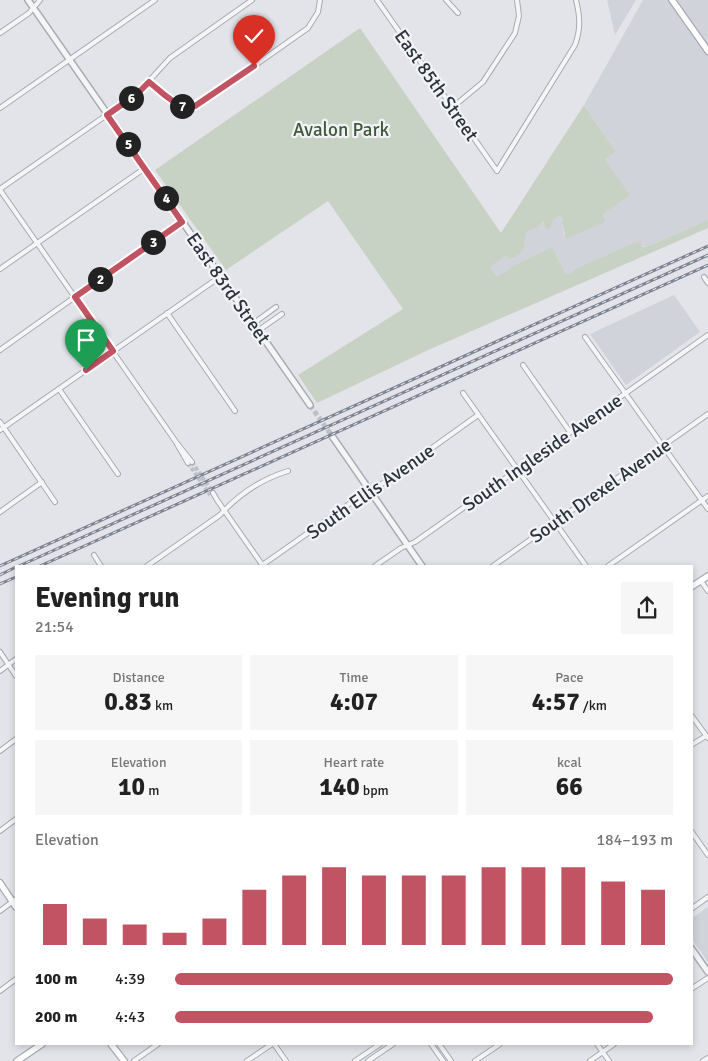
<!DOCTYPE html>
<meta charset="utf-8">
<style>
:root{--surface:#fff;--page:#f6f6f6;--text:#222;--muted:#767676;--accent:#c15363}
body{margin:0;font-family:Signika,sans-serif;background:var(--page);color:var(--text);height:100vh;display:flex;flex-direction:column;font-size:19px;white-space:nowrap}
*{box-sizing:border-box;margin:0}
p{font-size:16px;color:var(--muted)}
.icon{flex:none;width:28px;height:28px;fill:none;stroke:currentColor;stroke-width:2;stroke-linecap:round;stroke-linejoin:round}
.map{position:relative;flex:1;overflow:hidden}
.drawer{position:absolute;left:15px;top:565px;width:678px;height:480px;display:flex;flex-direction:column;background:var(--surface);border-radius:0px;box-shadow:0 2px 8px #0003}
.drawer>*{flex:none}
.pin{position:absolute;display:grid;place-items:center;width:42px;height:42px;color:#fff;margin:-51px -21px;border-radius:50% 50% 50% 0;rotate:-45deg;box-shadow:0 0 5px #0007}
.pin .icon{rotate:45deg}
.km{position:absolute;width:25px;height:25px;margin:-12px;border-radius:50%;background:#222;color:#fff;font-size:14px;line-height:25px;text-align:center}
.round{display:grid;place-items:center;flex:none;width:52px;height:52px;border-radius:0px;background:var(--page)}
.overview{display:flex;align-items:center;justify-content:space-between;height:85px;padding:0 20px}
h1{font-size:28px;font-weight:700;line-height:38px}
.stats{display:grid;grid-template-columns:repeat(3,1fr);gap:8px;height:85px;padding:5px 20px}
.stats div{display:grid;align-content:center;border-radius:0px;background:var(--page);text-align:center}
.stats b{font-size:25px;font-weight:700}
.stats small{font-size:14px;font-weight:400}
.stats p{font-size:14px}
.chart{height:140px;padding:10px 20px}
.chart p{display:flex;justify-content:space-between}
.chart svg{width:100%;height:90px;margin-top:5px;stroke:var(--accent);stroke-width:6}
ul{padding:0 20px;list-style:none;font-size:16px}
li{display:grid;grid-template-columns:80px 60px 1fr;align-items:center;height:38px}
li i{height:12px;border-radius:6px;background:var(--accent)}
.map>svg:first-child{display:block}
.built{fill:#d0d4da}
.green{fill:#c7d2c4}
.lines{fill:none;stroke-linecap:round;stroke-linejoin:round}
.minor-tunnel{stroke:#bdc1c7;stroke-width:4;stroke-dasharray:4 2;stroke-linecap:butt}
.tertiary-tunnel{stroke:#bdc1c7;stroke-width:5;stroke-dasharray:5 2.5;stroke-linecap:butt}
.minor-casing{stroke:#a7abb3;stroke-width:6}
.tertiary-casing{stroke:#a7abb3;stroke-width:8}
.secondary-casing{stroke:#a7abb3;stroke-width:8}
.minor{stroke:#f4f5f7;stroke-width:4}
.tertiary{stroke:#f4f5f7;stroke-width:5}
.secondary{stroke:#fff;stroke-width:5.5}
.rail-casing{stroke:#7d8491;stroke-width:3}
.rail{stroke:#f1f3f6;stroke-width:1;stroke-dasharray:4;stroke-linecap:butt}
.route-casing{stroke:#fff;stroke-width:10}
.route{stroke:#c15363;stroke-width:6}
.labels{text-anchor:middle;stroke-width:4.5;stroke-linejoin:round;paint-order:stroke}
.street-label{font-size:19px;fill:#2b333f;stroke:#f1f3f6}
.park-label{font-size:19px;fill:#40593a;stroke:#f1f3f6}
</style>
<div class="map">
<svg width="708" height="1061" viewBox="0 0 708 1061">
<rect width="100%" height="100%" fill="#e2e4e9"/>
<!-- built -->
<g class="built">
<polygon points="607,0 636,0 615,35"/>
<polygon points="643,0 708,0 708,220 646,247 641,245 570,274 566,274 552,247 513,266 497,278 490,267 506,254 511,260 521,253 527,232 537,227 542,222 551,227 553,220 560,216 563,220 562,223 564,235 603,214 629,195 605,160 616,152 584,105"/>
<polygon points="674,295 700,332 626,385 590,334"/>
<polygon points="708,907 708,962 691,938 691,919"/>
</g>
<!-- green -->
<path class="green" d="M360 28 501 233 584 105 616 152 605 160 630 195 603 214 605 222 566 239 562 223 563 220 560 216 553 220 551 227 546 229 544 222H542L538 227 527 232C521 248 530 250 510 260L506 255 490 267 497 277 513 266 552 247 566 274H570L576 269 638 241 643 247H646L708 220V228L426 351 317 403 298 375 403 309 328 201 226 270 155 170Z"/>
<g class="lines">
<!-- minor-tunnel -->
<g class="minor-tunnel">
<polyline points="192,462 213,493"/>
<polyline points="188,463 210,495"/>
</g>
<!-- tertiary-tunnel -->
<polyline class="tertiary-tunnel" points="310,405 332,436"/>
<!-- minor casing -->
<g class="minor-casing">
<g id="minor">
<path d="M377 0 497 171 575 45C581 29 580 16 576 0"/>
<polyline points="446,0 458,13"/>
<polyline points="0,33 29,13 40,0"/>
<path d="M149 82C164 94 179 113 200 104L308 28 318 12 320 0"/>
<polyline points="453,107 483,82 515,33 519,16 517,0"/>
<polyline points="0,108 155,0"/>
<polyline points="0,189 137,94 170,58 252,0"/>
<polyline points="0,190 176,442 192,462"/>
<polyline points="0,269 145,168"/>
<polyline points="704,277 708,283"/>
<polyline points="167,313 235,411"/>
<polyline points="254,323 276,307"/>
<polyline points="259,330 282,314"/>
<polyline points="585,337 708,509"/>
<polyline points="0,350 182,221"/>
<polyline points="523,365 570,432"/>
<polyline points="59,389 118,474"/>
<polyline points="463,393 586,566"/>
<polyline points="0,422 55,502"/>
<polyline points="0,430 221,276"/>
<polyline points="177,444 188,463"/>
<polyline points="213,493 217,500 263,566"/>
<polyline points="0,512 42,482"/>
<polyline points="94,555 101,566"/>
<path d="M147 566 220 515C238 495 262 479 288 471"/>
<polyline points="261,566 362,495 379,486 478,415"/>
<polyline points="375,566 401,548 415,542 708,335"/>
<polyline points="493,566 708,414"/>
<polyline points="608,566 708,496"/>
<polyline points="701,581 708,591"/>
<polyline points="0,652 16,676"/>
<polyline points="0,671 16,659"/>
<polyline points="691,715 708,738"/>
<polyline points="691,745 706,736"/>
<polyline points="0,751 16,739"/>
<polyline points="0,831 16,819"/>
<polyline points="691,831 708,855"/>
<polyline points="691,909 708,897"/>
<polyline points="0,911 16,899"/>
<polyline points="691,989 708,978"/>
<polyline points="0,991 16,979"/>
<polyline points="274,1044 286,1061"/>
<polyline points="431,1044 443,1061"/>
<polyline points="439,1044 451,1061"/>
<polyline points="597,1044 609,1061"/>
<polyline points="134,1061 158,1044"/>
<polyline points="247,1061 272,1044"/>
<polyline points="355,1061 380,1044"/>
<polyline points="368,1061 393,1044"/>
<polyline points="475,1061 500,1044"/>
<polyline points="590,1061 614,1044"/>
<polyline points="703,1061 708,1058"/>
</g>
</g>
<!-- tertiary casing -->
<g class="tertiary-casing">
<g id="tertiary">
<polyline points="28,0 310,405"/>
<polyline points="332,436 422,566"/>
<polyline points="691,948 708,972"/>
</g>
</g>
<!-- secondary casing -->
<g class="secondary-casing">
<g id="secondary">
<polyline points="672,0 708,51"/>
<polyline points="691,587 708,576"/>
<polyline points="0,883 16,907"/>
<polyline points="111,1044 124,1061"/>
<polyline points="17,1061 42,1044"/>
</g>
</g>
<!-- minor -->
<use href="#minor" class="minor"/>
<!-- tertiary -->
<use href="#tertiary" class="tertiary"/>
<!-- secondary -->
<use href="#secondary" class="secondary"/>
<!-- rail casing -->
<g class="rail-casing">
<g id="rail">
<polyline points="0,566 708,246"/>
<polyline points="19,566 708,255"/>
<polyline points="40,566 708,265"/>
<polyline points="0,575 16,567"/>
<polyline points="0,584 16,577"/>
</g>
</g>
<!-- rail -->
<use href="#rail" class="rail"/>
</g>
<g class="lines">
<!-- route casing -->
<g class="route-casing">
<path id="route" d="M86 370 113 351 75 297 182 222 107 115 137 94 149 82C163 93 176 109 195 106L254 66"/>
</g>
<!-- route -->
<use href="#route" class="route"/>
</g>
<g class="labels">
<!-- street labels -->
<g class="street-label">
<text transform="translate(437 85) rotate(55)" y="7">East 85th Street</text>
<text transform="translate(229 288) rotate(55)" y="7">East 83rd Street</text>
<text transform="translate(542 452) rotate(-35)" y="7">South Ingleside Avenue</text>
<text transform="translate(600 490) rotate(-35)" y="7">South Drexel Avenue</text>
<text transform="translate(370 491) rotate(-35)" y="7">South Ellis Avenue</text>
</g>
<!-- park labels -->
<g class="park-label">
<text x="341" y="136">Avalon Park</text>
</g>
</g>
</svg>
<div class="pin" style="left:86px;top:370px;background:#1e9e55"><svg class="icon" aria-label="arrive" viewBox="0 0 24 24"><path d="M6 21V4h12l-3 4 3 4H6"/></svg></div>
<div class="pin" style="left:254px;top:66px;background:#d93025"><svg class="icon" aria-label="check" viewBox="0 0 24 24"><path d="M5 12l5 5 9-10"/></svg></div>
<b class="km" style="left:100px;top:279px">2</b>
<b class="km" style="left:153px;top:242px">3</b>
<b class="km" style="left:166px;top:198px">4</b>
<b class="km" style="left:128px;top:144px">5</b>
<b class="km" style="left:131px;top:98px">6</b>
<b class="km" style="left:182px;top:106px">7</b>
<section class="drawer">
<div class="overview"><div><h1>Evening run</h1><p>21:54</p></div><a class="round"><svg class="icon" aria-label="share" viewBox="0 0 24 24"><path d="M12 15V3M7 8l5-5 5 5M5 13v7h14v-7"/></svg></a></div>
<div class="stats">
<div><p>Distance</p><b>0.83<small> km</small></b></div>
<div><p>Time</p><b>4:07</b></div>
<div><p>Pace</p><b>4:57<small> /km</small></b></div>
</div>
<div class="stats">
<div><p>Elevation</p><b>10<small> m</small></b></div>
<div><p>Heart rate</p><b>140<small> bpm</small></b></div>
<div><p>kcal</p><b>66</b></div>
</div>
<div class="chart"><p><span>Elevation</span>184–193 m</p>
<svg viewBox="0 0 160 44" preserveAspectRatio="none"><path d="M5 44V24M15 44V31M25 44V34M35 44V38M45 44V31M55 44V17M65 44V10M75 44V6M85 44V10M95 44V10M105 44V10M115 44V6M125 44V6M135 44V6M145 44V13M155 44V17"/></svg>
</div>
<ul>
<li><b>100 m</b>4:39<i style="width:100%"></i></li>
<li><b>200 m</b>4:43<i style="width:96%"></i></li>
</ul>
</section>
</div>
